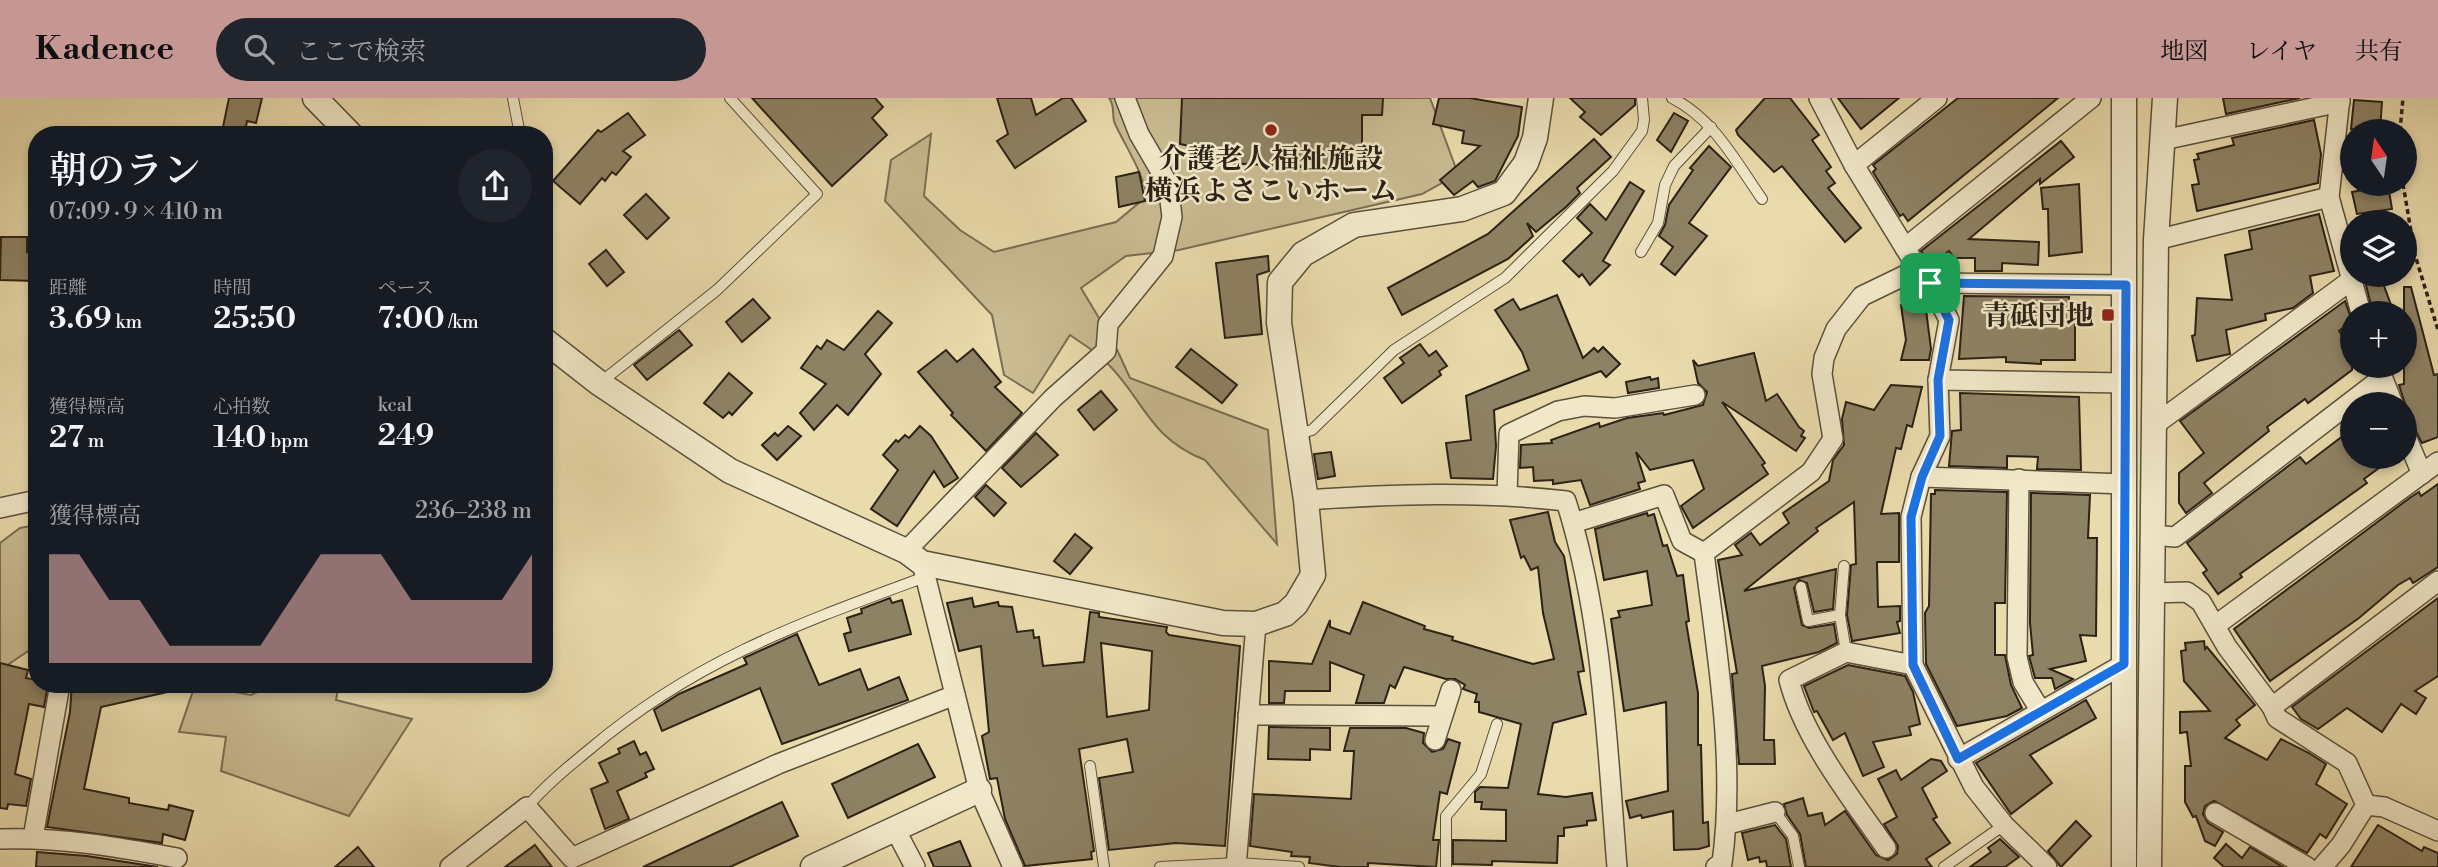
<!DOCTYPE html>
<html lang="ja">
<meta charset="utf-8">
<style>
:root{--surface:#171b24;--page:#20242c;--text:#f1f3f6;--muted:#9ea1a6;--accent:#c59692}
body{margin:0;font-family:"Libre Bodoni","Noto Serif JP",serif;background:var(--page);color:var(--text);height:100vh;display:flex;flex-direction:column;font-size:26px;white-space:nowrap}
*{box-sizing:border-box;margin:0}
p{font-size:23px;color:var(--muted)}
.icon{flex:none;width:38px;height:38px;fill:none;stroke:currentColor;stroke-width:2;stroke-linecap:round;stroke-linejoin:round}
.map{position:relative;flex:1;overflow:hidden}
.sheet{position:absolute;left:28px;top:28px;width:525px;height:567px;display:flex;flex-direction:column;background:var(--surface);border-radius:28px;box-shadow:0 4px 10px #0003}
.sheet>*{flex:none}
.needle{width:46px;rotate:347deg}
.buttons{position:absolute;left:2340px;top:21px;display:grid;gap:14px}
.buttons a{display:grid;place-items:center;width:77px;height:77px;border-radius:50%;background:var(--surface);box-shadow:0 4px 10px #0003;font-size:35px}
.pin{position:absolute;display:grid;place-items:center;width:60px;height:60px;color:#fff;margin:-30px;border-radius:14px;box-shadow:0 4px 10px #0006}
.round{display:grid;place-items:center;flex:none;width:74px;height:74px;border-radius:37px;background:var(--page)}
.summary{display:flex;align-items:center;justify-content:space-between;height:119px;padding:0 21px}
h1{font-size:38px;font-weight:600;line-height:52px}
.figures{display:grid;grid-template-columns:repeat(3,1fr);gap:10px;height:119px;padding:7px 21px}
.figures div{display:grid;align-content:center}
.figures b{font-size:30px;font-weight:600}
.figures small{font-size:19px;font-weight:400}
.figures p{font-size:19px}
.chart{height:196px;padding:14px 21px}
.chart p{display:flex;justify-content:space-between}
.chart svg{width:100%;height:126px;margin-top:7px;fill:var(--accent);opacity:.7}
header{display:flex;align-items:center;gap:42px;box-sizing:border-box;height:98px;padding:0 35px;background:var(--accent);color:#111}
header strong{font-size:33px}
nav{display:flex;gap:38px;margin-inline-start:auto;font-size:24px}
.search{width:490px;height:63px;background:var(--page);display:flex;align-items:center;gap:18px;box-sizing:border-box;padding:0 24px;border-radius:38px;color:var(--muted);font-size:26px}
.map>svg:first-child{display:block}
.green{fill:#cabb92;stroke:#7a6e54;stroke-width:2}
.building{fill:#8e8264;stroke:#2b2116;stroke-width:2;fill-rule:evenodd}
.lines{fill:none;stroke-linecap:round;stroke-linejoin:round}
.service-casing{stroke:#5b503c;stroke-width:12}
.minor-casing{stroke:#5b503c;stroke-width:22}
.tertiary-casing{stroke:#5b503c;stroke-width:27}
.path{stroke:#2b2116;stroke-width:3.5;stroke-dasharray:5 3.5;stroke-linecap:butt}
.service{stroke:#f1e8c9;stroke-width:10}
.minor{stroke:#f1e8c9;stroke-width:19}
.tertiary{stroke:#f1e8c9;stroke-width:24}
.route-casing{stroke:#fff;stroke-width:14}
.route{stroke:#1a73e8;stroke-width:9}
.poi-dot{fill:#8f2418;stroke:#f1e8c9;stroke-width:2.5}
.labels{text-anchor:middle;stroke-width:5;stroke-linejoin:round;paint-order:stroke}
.poi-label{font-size:28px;font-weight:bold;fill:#2b2116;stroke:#f1e8c9}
</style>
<header>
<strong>Kadence</strong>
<div class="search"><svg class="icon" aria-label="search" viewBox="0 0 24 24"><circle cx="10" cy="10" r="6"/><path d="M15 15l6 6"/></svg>ここで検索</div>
<nav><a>地図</a><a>レイヤ</a><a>共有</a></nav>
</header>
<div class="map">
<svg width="2438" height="769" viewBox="0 0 2438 769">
<rect width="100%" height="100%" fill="#eadbac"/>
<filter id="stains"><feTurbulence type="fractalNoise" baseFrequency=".00286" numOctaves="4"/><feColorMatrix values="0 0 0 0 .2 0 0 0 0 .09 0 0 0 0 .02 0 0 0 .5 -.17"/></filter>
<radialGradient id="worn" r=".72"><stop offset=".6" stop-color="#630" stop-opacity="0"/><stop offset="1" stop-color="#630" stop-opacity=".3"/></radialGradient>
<!-- green -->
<g class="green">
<path d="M1109 0H1430L1458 76 1422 96 1179 152 1126 158 1081 190 1114 245 1130 280 1268 332 1277 446 1205 362C1147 339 1144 300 1105 263 1095 253 1081 245 1070 237L1033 295 1004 277 992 217 885 103 891 62 931 36 924 98 960 132 994 154 1116 124 1147 98C1141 71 1127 51 1115 26 1111 17 1116 9 1109 0Z"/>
<polygon points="37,427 37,547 0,572 0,445 20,430"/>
<polygon points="274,586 339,586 336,602 412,621 349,718 221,673 226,639 179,634 195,587 251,597"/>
</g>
<!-- building -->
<g class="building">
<polygon points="229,0 262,0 256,25 247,23 245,34 223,29"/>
<polygon points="752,0 875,0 883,9 872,20 887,37 832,88"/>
<polygon points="997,0 1031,0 1036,17 1063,0 1071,0 1086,23 1015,70 997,43 1008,36"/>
<polygon points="1182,0 1383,0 1382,17 1362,17 1362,72 1207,64 1207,52 1180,46"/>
<polygon points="1439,0 1470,0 1522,9 1518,38 1495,83 1478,89 1473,83 1454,97 1440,82 1480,48 1462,45 1464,33 1433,26"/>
<polygon points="1570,0 1635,0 1635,7 1601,37 1580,19 1585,14"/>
<polygon points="1765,0 1790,0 1819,37 1812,42 1831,69 1826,73 1835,85 1828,90 1861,130 1845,144 1782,68 1774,74 1738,37 1736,32"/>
<polygon points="1838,0 1899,0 1861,31"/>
<polygon points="1958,0 2058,0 1908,123 1903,116 1900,118 1873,74 1876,71 1873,67"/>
<polygon points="2223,0 2300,0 2226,16"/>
<polygon points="2354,2 2382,4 2380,33 2351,31"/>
<polygon points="628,15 645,37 623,53 631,59 616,77 612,74 605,83 602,80 580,106 553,83 598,32 601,34"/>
<polygon points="1674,15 1688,23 1671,54 1657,42"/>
<polygon points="2314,22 2321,56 2318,85 2197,113 2192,87 2199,86 2194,62 2199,61 2197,56 2234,47 2232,40"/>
<polygon points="1594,41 1611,59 1577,90 1580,95 1566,109 1536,134 1527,125 1533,138 1508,161 1402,217 1388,190 1488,136"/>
<polygon points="2061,43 2074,59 2040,86 2040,81 1969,141 2039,144 2038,167 2002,165 2002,173 1975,173 1975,160 1954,160 1949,153 1932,167 1921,153"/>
<polygon points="1709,48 1731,69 1689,125 1707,138 1675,177 1661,166 1673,149 1659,138 1665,127 1669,107 1693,72 1690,70"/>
<polygon points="1139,74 1145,103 1119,109 1116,79"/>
<polygon points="1630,84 1644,93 1603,163 1610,167 1590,187 1582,176 1579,179 1563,163 1592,135 1577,120 1590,106 1606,122"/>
<polygon points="2079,86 2082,154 2049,158 2048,111 2043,111 2041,90"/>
<polygon points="2388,87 2392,111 2357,116 2352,94"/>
<polygon points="646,96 669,120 647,141 624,117"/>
<polygon points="2319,116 2334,173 2310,178 2313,195 2293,210 2265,216 2266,222 2226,232 2230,256 2197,263 2192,238 2195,237 2197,200 2232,202 2225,157 2252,151 2249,133"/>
<polygon points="1,139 27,139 27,154 37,155 37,183 0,182"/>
<polygon points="606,152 624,174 607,188 589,166"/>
<polygon points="1268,158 1269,173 1257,177 1262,236 1225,240 1216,165"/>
<polygon points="2380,177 2394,215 2373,215 2366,187"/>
<polygon points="2404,189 2411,189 2434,277 2438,276 2438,339 2422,345 2411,324 2399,287 2404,286"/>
<polygon points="1557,197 1583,260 1594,250 1598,254 1603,249 1620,266 1606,279 1601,273 1494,312 1496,348 1493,381 1451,380 1446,345 1471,342 1466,298 1529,272 1522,254 1495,212 1513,201 1520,212"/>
<polygon points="1964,198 2069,199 2069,211 2075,211 2075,262 2041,262 2041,266 2006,264 2006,259 1959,261"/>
<polygon points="753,201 770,220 742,244 726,224"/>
<polygon points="2345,203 2352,223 2339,233 2352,251 2352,272 2308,305 2305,301 2267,329 2269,333 2204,385 2212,395 2186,415 2179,405 2179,375 2204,355 2180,323"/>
<polygon points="1925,204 1931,251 1929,262 1901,262 1906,242 1901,207"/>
<polygon points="878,213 892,225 865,256 881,276 848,317 837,307 814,332 800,315 826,286 801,270 817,248 821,251 827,242 844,252"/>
<polygon points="679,232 692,247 647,282 634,267"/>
<polygon points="1420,246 1429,258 1436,253 1447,268 1439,273 1441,277 1402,305 1384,280 1404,265 1400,260"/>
<polygon points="973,251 1001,284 995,289 1022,315 986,353 951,317 953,315 918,274 946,252 957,264"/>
<polygon points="1191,251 1237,287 1222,305 1176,269"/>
<polygon points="1754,255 1766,303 1777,296 1799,329 1804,333 1801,338 1805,340 1796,353 1722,304 1765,365 1762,367 1768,376 1693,430 1681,408 1704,391 1693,362 1650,372 1636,354 1645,383 1638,385 1640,391 1590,407 1581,382 1553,386 1553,382 1534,383 1533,369 1520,370 1521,347 1552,345 1551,342 1599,325 1600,329 1627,320 1663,315 1664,317 1703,307 1707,294 1698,285 1693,262 1698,268"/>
<polygon points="729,275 752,295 732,317 729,314 723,320 704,305"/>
<polygon points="1650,279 1651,282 1658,280 1659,290 1628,295 1626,284"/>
<polygon points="1891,287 1922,289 1912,329 1907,327 1901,351 1896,350 1881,416 1899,415 1899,464 1877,464 1878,509 1900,508 1900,523 1897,524 1900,535 1852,543 1847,517 1851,467 1856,466 1854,404 1816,430 1818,433 1744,493 1836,471 1833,511 1814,514 1807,485 1799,482 1794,490 1802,527 1809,530 1834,526 1837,545 1819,554 1762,568 1765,588 1764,642 1774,642 1775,666 1739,666 1732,576 1737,575 1718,462 1742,457 1735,447 1751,435 1760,447 1789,425 1783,415 1829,383 1833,362 1844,347 1842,321 1846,304 1874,312"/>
<polygon points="1101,293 1117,312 1094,332 1078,312"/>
<polygon points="1960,295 2079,299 2081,372 2037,371 2038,359 2007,358 2007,370 1949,368 1952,333 1961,332"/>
<polygon points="788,328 801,338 777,362 762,347 775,335 778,338"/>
<polygon points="920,328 931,338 958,380 944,389 934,373 897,428 871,411 898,372 883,357 896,342 898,344 905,337 909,340"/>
<polygon points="2352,331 2352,359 2394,359 2364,381 2367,385 2240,476 2242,479 2218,496 2203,475 2207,472 2187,445 2300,359 2306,366"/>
<polygon points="1036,335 1058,357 1021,389 1002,370"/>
<polygon points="1331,354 1335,378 1318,381 1314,356"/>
<polygon points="2438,386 2438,469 2413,485 2410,480 2398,487 2359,520 2270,583 2234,531 2411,399 2419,394 2421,398"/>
<polygon points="986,387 1006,405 994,418 975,399"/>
<polygon points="1935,392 2007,394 2005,505 1995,505 1995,557 2005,557 2011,587 2022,610 2007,618 1957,628 1926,566 1925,515 1929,508 1931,396 1935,396"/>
<polygon points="2031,395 2090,397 2088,440 2097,440 2096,538 2080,537 2086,563 2050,571 2073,581 2055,591 2052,580 2035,580 2029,558 2033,557 2030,525"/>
<polygon points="1548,414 1555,444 1564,458 1584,573 1578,574 1586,616 1553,625 1538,696 1566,699 1592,695 1596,722 1587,723 1587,727 1564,730 1564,738 1558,738 1557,765 1492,763 1492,767 1453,766 1453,742 1506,743 1506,712 1481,711 1482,704 1475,704 1475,694 1480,689 1508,690 1521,626 1479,614 1479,604 1475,604 1477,596 1463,591 1465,587 1455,581 1446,581 1404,569 1395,590 1390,587 1384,605 1356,605 1364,577 1330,564 1330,593 1285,593 1284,605 1269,605 1269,563 1312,566 1330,522 1330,529 1350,536 1363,504 1425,528 1424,531 1453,539 1452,542 1533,566 1554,561 1543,515 1538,469 1531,472 1524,458 1521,460 1510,422"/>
<polygon points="1647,415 1648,418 1654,416 1663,448 1667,447 1677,478 1683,477 1689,523 1686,524 1698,595 1698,647 1701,647 1703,725 1708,724 1709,748 1699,751 1674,752 1673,713 1642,720 1641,717 1630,720 1626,703 1668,693 1666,604 1624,613 1611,521 1620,519 1618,513 1652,507 1647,473 1604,482 1595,431"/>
<polygon points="1075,436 1092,450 1070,476 1054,463"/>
<polygon points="890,500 892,505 902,502 911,536 849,553 844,536 851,534 847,520 862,515 861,511"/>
<path d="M972 500 974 509 998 504 999 508 1012 509 1017 534 1033 532 1034 540 1039 539 1043 568 1084 564 1090 514 1099 515V519L1167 529 1166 534 1169 537 1240 548 1225 748 1176 745 1109 752 1099 680 1133 674 1127 641 1079 651 1094 753 1091 754 1092 761 1025 768 1005 721 997 680 990 681 982 638 989 634 981 548 959 553 947 505ZM1101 545 1152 553 1149 612 1107 619Z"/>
<polygon points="2438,500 2438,578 2415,593 2426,600 2416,616 2401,606 2382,634 2347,610 2318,631 2301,621 2292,609"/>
<polygon points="797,536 819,587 860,571 868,592 899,579 908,602 782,646 760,590 662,633 654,612 679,596 747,566 744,560"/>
<polygon points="2204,543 2205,551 2207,549 2255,607 2236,622 2240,627 2225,640 2267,662 2281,641 2309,655 2326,666 2316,686 2347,706 2326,740 2320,736 2307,755 2214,703 2205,708 2203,716 2208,725 2223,734 2215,748 2205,743 2196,718 2193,719 2185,704 2185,668 2191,668 2187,634 2180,635 2180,614 2210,613 2184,583 2181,553 2186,552 2185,545"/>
<polygon points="0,565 28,572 26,580 37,582 37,586 48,586 44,609 29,606 15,676 31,681 26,708 8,706 7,711 0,710"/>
<polygon points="1848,567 1905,578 1913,594 1920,626 1909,629 1911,637 1873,644 1884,669 1863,678 1845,635 1833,642 1817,613 1814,614 1804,588"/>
<polygon points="72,586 171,586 172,593 101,609 84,691 129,700 129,705 168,712 169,707 193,713 185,742 163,736 162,745 47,729 70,614"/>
<polygon points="2086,602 2096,620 2030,657 2052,685 2011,716 1976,665"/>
<polygon points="1269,629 1330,630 1330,652 1310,651 1310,662 1268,661"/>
<polygon points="1350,630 1406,630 1424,635 1423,645 1432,654 1443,651 1448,641 1460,645 1447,696 1440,694 1433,742 1439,742 1436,769 1368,765 1368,769 1340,769 1309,765 1310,759 1291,758 1292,754 1250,748 1254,696 1351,701 1354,653 1344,653"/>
<polygon points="634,643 640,657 646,654 654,671 645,675 647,679 617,693 629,721 605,731 591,691 608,684 599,665 620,655 618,651"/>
<polygon points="918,646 935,679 848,720 832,686"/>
<polygon points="1931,661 1941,663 1947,673 1922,690 1937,719 1933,721 1950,745 1926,761 1932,769 1806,769 1800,736 1787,717 1784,706 1803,700 1808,718 1822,715 1825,727 1845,713 1876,757 1888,762 1897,756 1898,748 1884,726 1897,719 1878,681 1896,672 1901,682"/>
<polygon points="782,704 798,738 730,769 643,769"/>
<polygon points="2076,723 2091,738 2061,769 2048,753"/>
<polygon points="1775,727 1786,741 1791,769 1767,769 1766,763 1760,764 1759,759 1748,762 1742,735"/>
<polygon points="2378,727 2422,753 2424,749 2438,755 2438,769 2351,769"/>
<polygon points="2000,741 2019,759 2005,769 1970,769 1991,754 1988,750"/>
<polygon points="960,743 971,769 934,769 928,755"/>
<polygon points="2226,746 2242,760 2250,749 2283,769 2224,769 2214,760"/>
<polygon points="535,747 552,769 505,769"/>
<polygon points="358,749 374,769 335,769"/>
<polygon points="37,754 87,758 158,769 36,769"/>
</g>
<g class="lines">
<!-- service casing -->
<g class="service-casing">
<g id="service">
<polyline points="513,0 520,37"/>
<path d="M1672 0C1714 21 1736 64 1762 101"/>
<polyline points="1641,154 1658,125 1665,87 1674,68 1711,29"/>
<polyline points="601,284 717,192 817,96 730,0"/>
<polyline points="1298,336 1312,332 1394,252 1505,180 1613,73 1642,33 1644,22 1642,0"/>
<polyline points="1844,468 1840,517 1846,554"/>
<polyline points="1801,489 1808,523 1840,517"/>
<polyline points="1090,668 1104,769"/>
<path d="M527 709C546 687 568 669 590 651 695 562 798 526 925 479"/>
<polyline points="1775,714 1793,738 1799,769"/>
<polyline points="1160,769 1238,765 1299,769"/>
<polyline points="1446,769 1446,718 1481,676 1497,626"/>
<polyline points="1944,769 2004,727"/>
</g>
</g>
<!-- minor casing -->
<g class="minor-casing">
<g id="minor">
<polyline points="1819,0 1854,67 1918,171 1930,185 2126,187"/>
<polyline points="2340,0 2329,99 2361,215"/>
<polyline points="2163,42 2340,4"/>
<polyline points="1854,67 1937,0"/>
<polyline points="2156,142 2329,99"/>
<polyline points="1905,150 2091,0"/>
<polyline points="1930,185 1949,222 1938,282 1940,338 1921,379 1911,419 1913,567 1974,689 2004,727 2047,769"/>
<polyline points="2378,268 2393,306"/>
<polyline points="1938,282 2126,285"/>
<polyline points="2153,328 2350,183"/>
<polyline points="2404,334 2422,376"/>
<polyline points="1921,379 2126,386"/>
<polyline points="2019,381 2017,559 2023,584 2040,612"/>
<polyline points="1507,397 1509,336 1558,313 1584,308 1615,310 1695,297"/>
<path d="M1306 402C1393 396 1479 393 1566 403 1603 520 1607 647 1617 769"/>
<polyline points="0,410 37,402"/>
<polyline points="1573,425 1664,397 1682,443 1704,455"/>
<polyline points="2152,437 2175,439 2382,280"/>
<polyline points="906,453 1053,300 1106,253 1108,226 1163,158 1172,119 1168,86 1139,36 1125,0"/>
<polyline points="922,465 979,692 1013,769"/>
<polyline points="2152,495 2187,494 2201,504 2227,549 2272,609 2277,620 2347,665 2366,707 2341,747 2322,769"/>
<polyline points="2216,527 2438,364"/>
<polyline points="2272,609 2438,483"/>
<polyline points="1248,617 1441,618"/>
<polyline points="1435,642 1451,592"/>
<polyline points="1958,661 2124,566"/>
<polyline points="2366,707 2384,709 2438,733"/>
<polyline points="2215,715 2307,769"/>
<polyline points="1728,726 1775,714"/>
<polyline points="895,731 915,769"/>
<polyline points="33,740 60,586"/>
<path d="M0 741C60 739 118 749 177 760"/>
<path d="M1886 750C1852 701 1804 641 1789 582L1846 554 1913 567"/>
<polyline points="450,769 527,709 572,760 778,666 955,597"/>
<polyline points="1236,769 1256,526"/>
<path d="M1716 769 1722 765C1736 664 1717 556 1704 455L1811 374 1833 341 1822 276 1824 260 1836 231 1862 198 1918 171"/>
</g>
</g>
<!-- tertiary casing -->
<g class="tertiary-casing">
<g id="tertiary">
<polyline points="315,0 351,37"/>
<polyline points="544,242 599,285 730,373 906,453 922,465 1223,525 1256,526 1285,516 1296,506 1313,477 1306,402 1279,225 1280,184 1303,156 1354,127 1462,111 1504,95 1526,65 1535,40 1541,0"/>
<polyline points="813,769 979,692"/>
<polyline points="2124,769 2124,0"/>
<polyline points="2149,769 2156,142 2165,0"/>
</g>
</g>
<!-- path -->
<g class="path">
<polyline points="2400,33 2403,0"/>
<polyline points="2403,86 2415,157 2438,232"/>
</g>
<!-- service -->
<use href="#service" class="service"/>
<!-- minor -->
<use href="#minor" class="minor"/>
<!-- tertiary -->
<use href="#tertiary" class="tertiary"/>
</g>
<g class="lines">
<!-- route casing -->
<g class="route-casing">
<polygon id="route" points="1930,185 2126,187 2124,566 1958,661 1913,567 1911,419 1922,379 1940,338 1938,282 1949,222"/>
</g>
<!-- route -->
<use href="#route" class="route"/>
</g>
<!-- markers -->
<g class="poi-dot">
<circle cx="1271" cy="32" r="7"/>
<rect x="2101" y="210" width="14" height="14" rx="3.5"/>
</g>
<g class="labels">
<!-- poi labels -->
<g class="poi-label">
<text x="1271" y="70">介護老人福祉施設<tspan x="1271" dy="32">横浜よさこいホーム</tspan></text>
<text x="2094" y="227" text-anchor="end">青砥団地</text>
</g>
</g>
<rect width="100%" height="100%" filter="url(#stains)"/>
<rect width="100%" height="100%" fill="url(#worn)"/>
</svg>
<div class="buttons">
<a><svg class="needle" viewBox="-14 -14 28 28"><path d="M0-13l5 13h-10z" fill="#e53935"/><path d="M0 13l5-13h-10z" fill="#9ea1a6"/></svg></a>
<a><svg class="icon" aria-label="layers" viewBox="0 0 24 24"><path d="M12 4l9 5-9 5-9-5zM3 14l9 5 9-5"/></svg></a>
<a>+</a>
<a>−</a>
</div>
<div class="pin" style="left:1930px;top:185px;background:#1e9e55"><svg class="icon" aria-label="arrive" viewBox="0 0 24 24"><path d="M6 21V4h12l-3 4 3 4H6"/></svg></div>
<section class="sheet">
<div class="summary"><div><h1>朝のラン</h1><p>07:09 · 9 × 410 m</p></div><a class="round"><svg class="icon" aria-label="share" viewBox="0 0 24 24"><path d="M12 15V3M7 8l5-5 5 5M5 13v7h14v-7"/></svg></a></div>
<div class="figures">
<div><p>距離</p><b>3.69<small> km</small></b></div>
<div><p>時間</p><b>25:50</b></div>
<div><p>ペース</p><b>7:00<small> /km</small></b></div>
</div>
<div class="figures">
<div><p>獲得標高</p><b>27<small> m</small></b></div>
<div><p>心拍数</p><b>140<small> bpm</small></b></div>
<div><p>kcal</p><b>249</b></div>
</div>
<div class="chart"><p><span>獲得標高</span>236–238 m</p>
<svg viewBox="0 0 160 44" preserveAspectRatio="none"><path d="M0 44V6L10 6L20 22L30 22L40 38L50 38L60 38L70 38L80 22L90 6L100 6L110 6L120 22L130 22L140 22L150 22L160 6V44z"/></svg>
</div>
</section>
</div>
